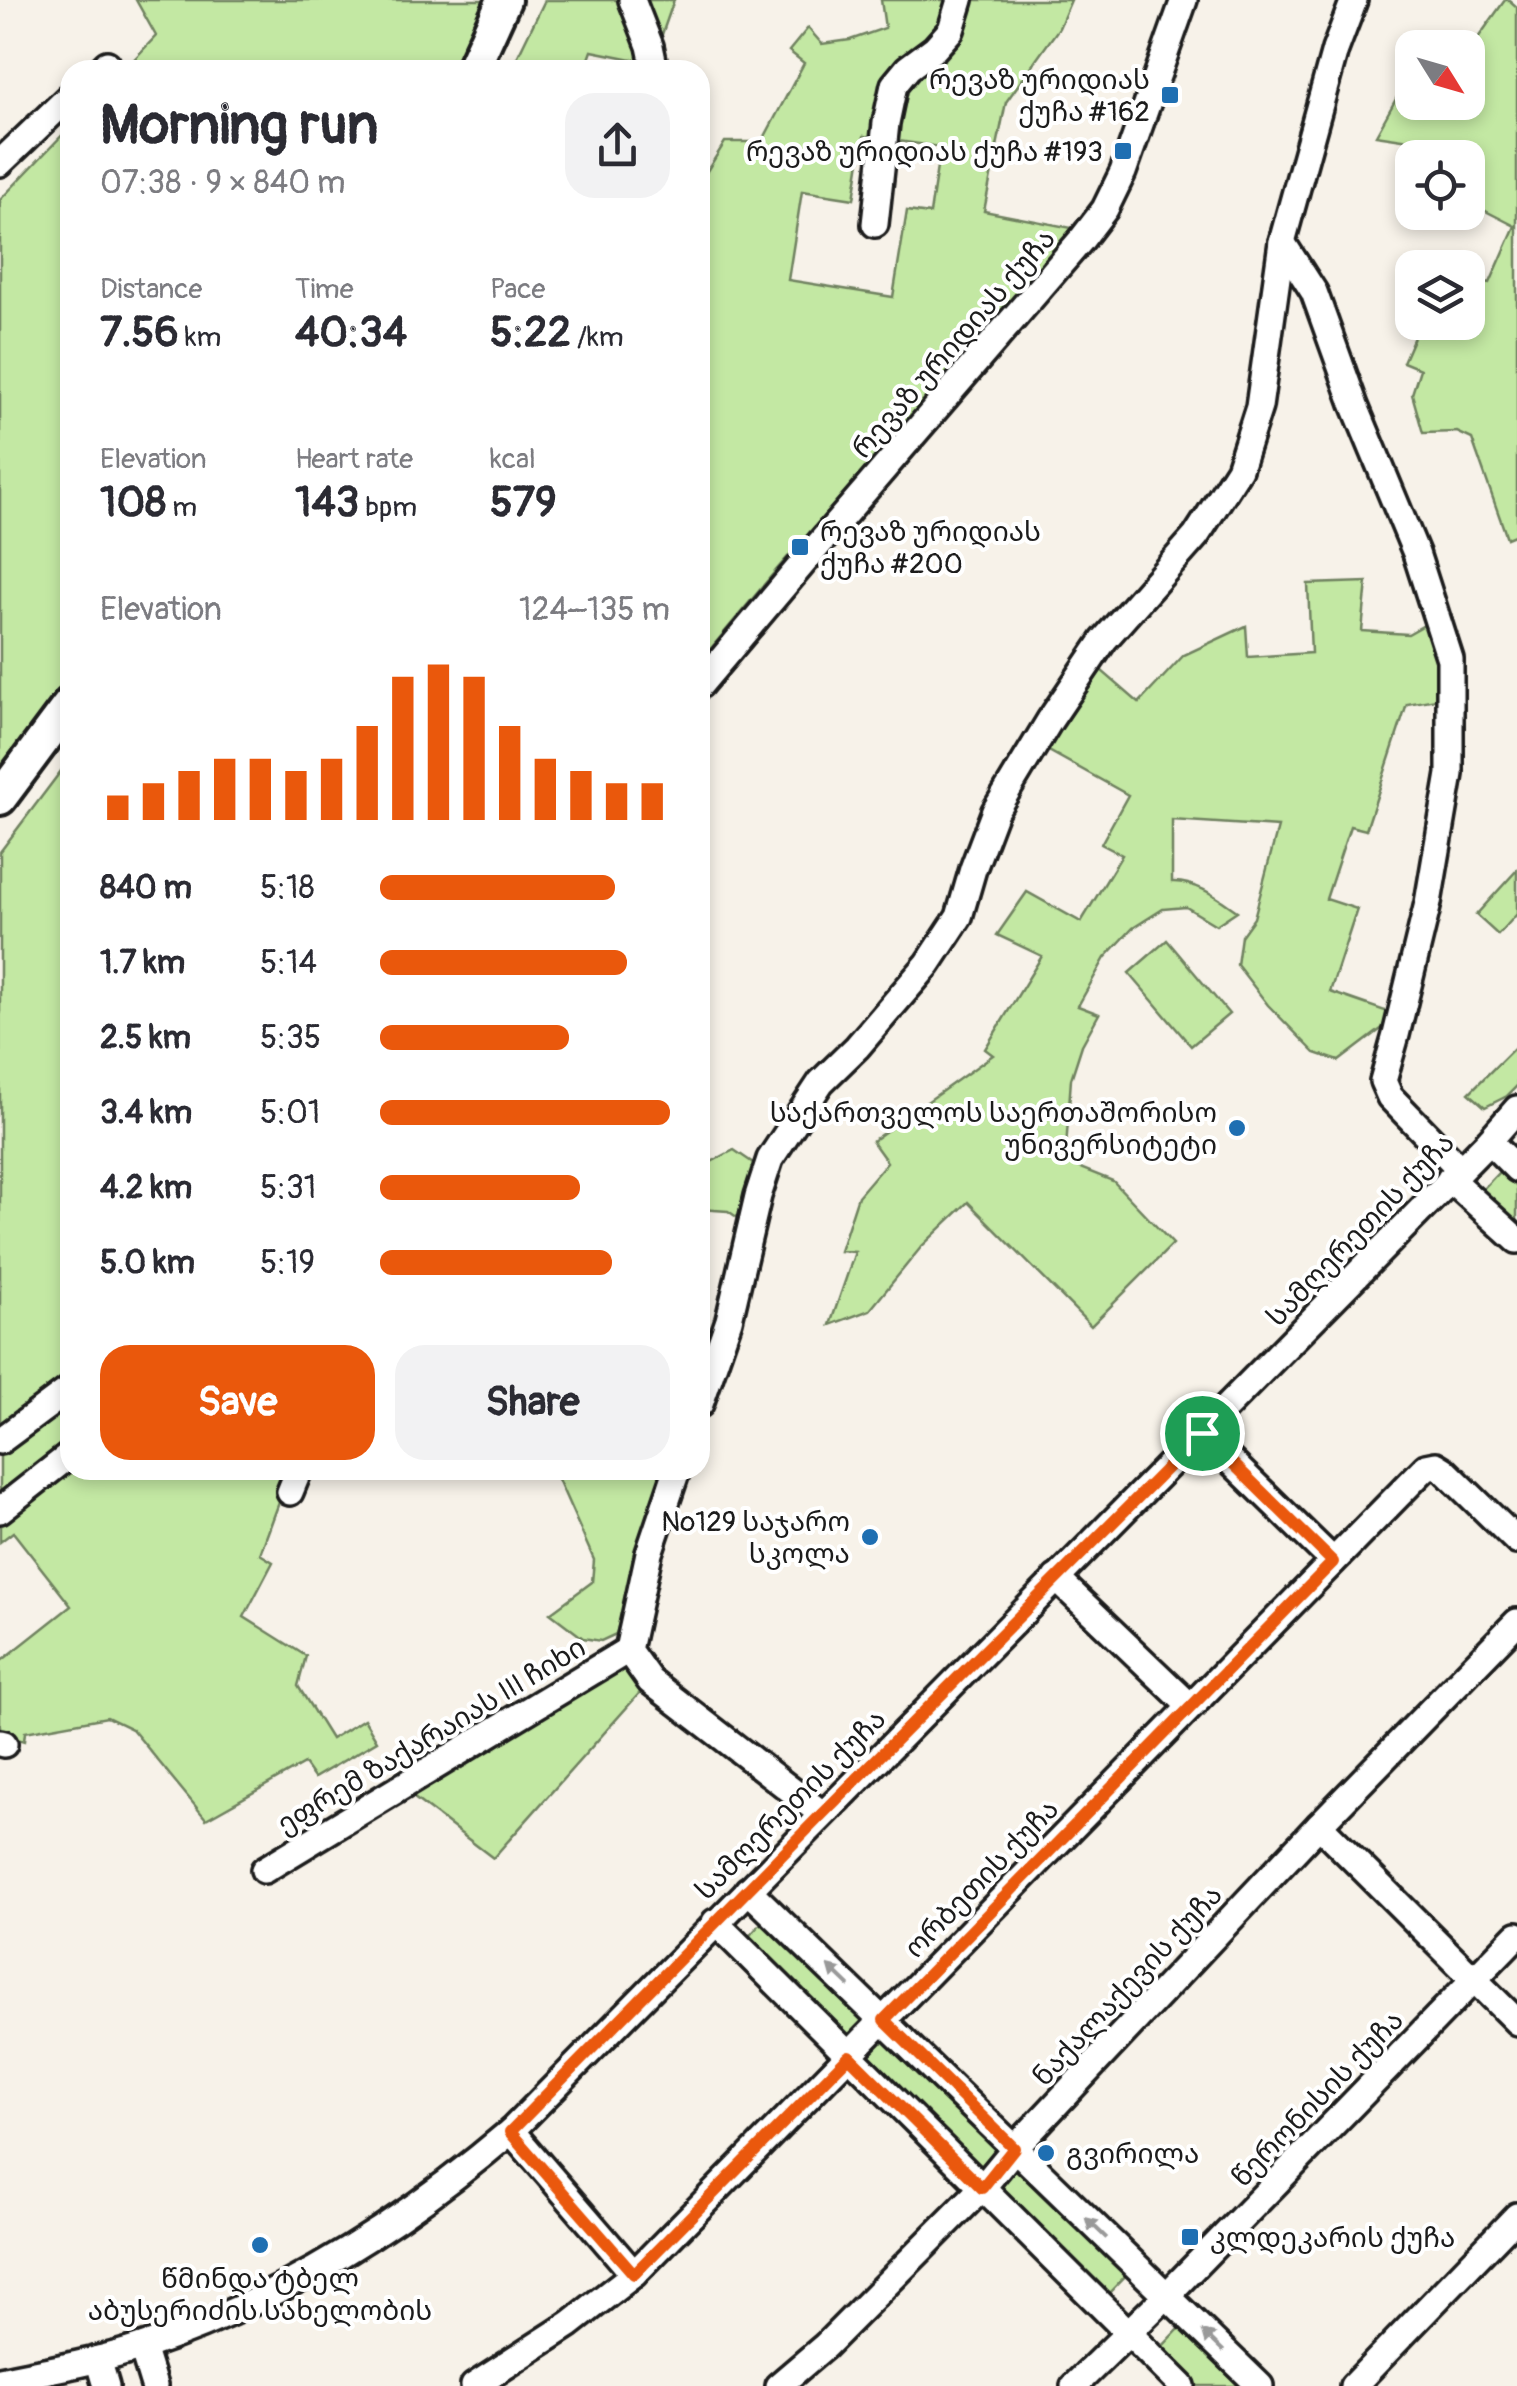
<!DOCTYPE html>
<meta charset="utf-8">
<style>
:root{--surface:#fff;--page:#f2f2f3;--text:#2b2b33;--muted:#7c7c81;--accent:#ea580c}
body{margin:0;font-family:Pangolin,"Noto Sans Georgian",sans-serif;background:var(--page);color:var(--text);height:100vh;display:flex;flex-direction:column;font-size:38px;white-space:nowrap}
*{box-sizing:border-box;margin:0}
p{font-size:32px;color:var(--muted)}
.icon{flex:none;width:55px;height:55px;fill:none;stroke:currentColor;stroke-width:2;stroke-linecap:round;stroke-linejoin:round}
.map{position:relative;flex:1;overflow:hidden}
.details{position:absolute;left:60px;top:60px;width:650px;height:1420px;display:flex;flex-direction:column;background:var(--surface);border-radius:30px;box-shadow:0 5px 15px #0003}
.details>*{flex:none}
.needle{width:65px;rotate:127deg}
.controls{position:absolute;left:1395px;top:30px;display:grid;gap:20px}
.controls a{display:grid;place-items:center;width:90px;height:90px;border-radius:20px;background:var(--surface);box-shadow:0 5px 15px #0003;font-size:50px}
.pin{position:absolute;display:grid;place-items:center;width:85px;height:85px;color:#fff;margin:-42px;border:5px solid #fff;border-radius:50%;box-shadow:0 2px 10px #0007}
.round{display:grid;place-items:center;flex:none;width:105px;height:105px;border-radius:30px;background:var(--page)}
.head{display:flex;align-items:center;justify-content:space-between;height:170px;padding:0 40px}
h1{font-size:55px;font-weight:800;line-height:75px}
.figures{display:grid;grid-template-columns:repeat(3,1fr);gap:15px;height:170px;padding:10px 40px}
.figures div{display:grid;align-content:center}
.figures b{font-size:42px;font-weight:800}
.figures small{font-size:28px;font-weight:400}
.figures p{font-size:28px}
.chart{height:280px;padding:20px 40px}
.chart p{display:flex;justify-content:space-between}
.chart svg{width:100%;height:180px;margin-top:10px;stroke:var(--accent);stroke-width:6}
.action{display:flex;gap:20px;margin-top:auto;padding:20px 40px}
.action a{flex:1;height:115px;border-radius:30px;background:var(--accent);color:#fff;font-size:40px;font-weight:800;line-height:115px;text-align:center}
.action a+a{background:var(--page);color:var(--text)}
ul{padding:0 40px;list-style:none;font-size:32px}
li{display:grid;grid-template-columns:160px 120px 1fr;align-items:center;height:75px}
li i{height:25px;border-radius:12px;background:var(--accent)}
.map>svg:first-child{display:block}
.green{fill:#c3e8a3;stroke:#708260;stroke-width:2.5;fill-rule:evenodd}
.lines{fill:none;stroke-linecap:round;stroke-linejoin:round}
.minor-casing{stroke:#1c1c1c;stroke-width:32}
.major-casing{stroke:#1c1c1c;stroke-width:40}
.minor{stroke:#fff;stroke-width:25}
.major{stroke:#fff;stroke-width:32}
.oneway{fill:#999}
.route-casing{stroke:#fff;stroke-width:20}
.route{stroke:#ea580c;stroke-width:12}
.poi-dot{fill:#1f6fb2;stroke:#fff;stroke-width:4}
.labels{text-anchor:middle;stroke-width:8;stroke-linejoin:round;paint-order:stroke}
.poi-label{font-size:28px;fill:#1c1c1c;stroke:#fff;text-anchor:end}
.street-label{font-size:28px;fill:#1c1c1c;stroke:#fff}
</style>
<div class="map">
<svg width="1517" height="2386" viewBox="0 0 1517 2386">
<rect width="100%" height="100%" fill="#f7f2e9"/>
<filter id="ink" filterUnits="userSpaceOnUse"><feTurbulence type="fractalNoise" baseFrequency=".01" numOctaves="2"/><feDisplacementMap in="SourceGraphic" scale="20" xChannelSelector="R" yChannelSelector="G"/><feConvolveMatrix kernelMatrix="1 2 1 2 8 2 1 2 1" color-interpolation-filters="sRGB"/></filter>
<g filter="url(#ink)">
<!-- green -->
<g class="green">
<polygon points="136,0 498,0 462,70 124,70 156,36"/>
<polygon points="545,0 674,0 652,63 592,51 585,70 511,70"/>
<path d="M881 0H1071L1059 28 1006 102 984 211 1077 229 778 568 707 653 700 647V182L725 142H762L804 63 789 51 808 28 822 44 850 40 885 28ZM864 136 940 147 930 214 907 211 893 297 788 280 802 191 854 199Z"/>
<polygon points="1505,0 1509,0 1517,7 1517,534 1507,538 1472,439 1457,432 1423,433 1412,394 1420,369 1403,362 1420,323 1468,322 1468,278 1490,283 1515,226 1468,202 1468,158 1413,157 1416,141 1376,135 1412,70 1412,102 1468,102 1468,52"/>
<polygon points="70,127 70,687 0,777 0,200"/>
<path d="M1367 582 1362 631 1408 634 1433 620 1442 698 1407 704 1366 830 1350 826 1326 899 1357 909 1330 992 1394 1014 1393 1020 1339 1061 1315 1053 1268 1005 1237 965 1241 936 1254 918 1278 827 1172 820V882C1196 881 1218 898 1237 911L1216 925 1186 907 1163 909 1133 928 1105 958 1078 1006 1099 1014 1082 1045 1071 1079 1065 1162 1113 1181 1173 1244 1091 1326 968 1202 922 1246 870 1310 830 1325 855 1252 840 1251 858 1196 887 1162 872 1141 993 1055 985 1049 1042 956 997 935 1027 892 1081 922 1122 855 1101 844 1128 795 1047 750 1101 670 1139 703 1184 655 1246 626 1248 657 1311 653 1308 584Z"/>
<polygon points="70,759 70,1372 0,1427 0,852"/>
<polygon points="1517,870 1517,914 1498,935 1476,915"/>
<polygon points="1167,940 1229,1014 1191,1046 1129,973"/>
<polygon points="1517,1045 1517,1086 1507,1096 1485,1107 1469,1093"/>
<polygon points="734,1150 759,1167 744,1222 728,1211 700,1209 700,1168"/>
<polygon points="1500,1171 1517,1187 1517,1225 1481,1191"/>
<polygon points="70,1395 70,1447 0,1501 0,1450"/>
<polygon points="70,1470 291,1470 260,1554 273,1562 244,1617 306,1656 298,1686 331,1739 364,1719 377,1741 314,1778 304,1764 206,1819 132,1729 107,1717 25,1732 24,1741 0,1734 0,1662 71,1606 13,1532 0,1542 0,1521"/>
<polygon points="554,1470 656,1470 662,1473 616,1634 601,1641 583,1638 550,1613 592,1582 594,1560"/>
<polygon points="618,1665 644,1688 493,1858 409,1794"/>
<polygon points="766,1918 1130,2271 1106,2296 742,1944"/>
<polygon points="1180,2328 1239,2386 1198,2386 1160,2349"/>
</g>
<g class="lines">
<!-- minor casing -->
<g class="minor-casing">
<g id="minor">
<polyline points="632,0 650,46 655,70"/>
<polyline points="101,70 107,64"/>
<polyline points="0,163 70,96"/>
<polyline points="875,224 886,123 894,85 908,68 935,48 951,30 960,0"/>
<polyline points="1282,242 1314,292 1355,406 1416,553 1450,659 1450,774 1428,903 1396,1035 1383,1081 1390,1097 1460,1169"/>
<polyline points="700,685 831,530 1082,239 1105,209 1123,172 1184,0"/>
<polyline points="1489,1141 1517,1169"/>
<polyline points="1450,1179 1517,1240"/>
<polyline points="700,1404 729,1320 758,1196 770,1159 821,1082 857,1047 928,964 959,917 973,869 995,811 1050,720 1104,640 1196,536 1239,469 1259,407 1282,242 1335,50 1354,0"/>
<polyline points="1202,1433 1333,1561"/>
<polyline points="0,1441 70,1389"/>
<polyline points="677,1470 649,1553 628,1650 650,1681 822,1814"/>
<polyline points="290,1492 299,1470"/>
<polyline points="0,1510 70,1455"/>
<polyline points="1056,1578 1190,1706"/>
<polyline points="0,1743 4,1744"/>
<polyline points="1319,1825 1517,2022"/>
<polyline points="264,1870 628,1650"/>
<polyline points="748,1890 1260,2386"/>
<polyline points="715,1922 1182,2386"/>
<polyline points="511,2131 634,2274"/>
<polyline points="142,2347 154,2386"/>
<polyline points="98,2359 106,2386"/>
<path d="M0 2380C47 2370 96 2362 142 2347 278 2302 402 2224 511 2131L1489 1141 1517 1109"/>
<polyline points="474,2386 570,2324 634,2274 1426,1467 1436,1465 1444,1470 1517,1541"/>
<polyline points="778,2386 825,2346 982,2188 1015,2148 1319,1825 1517,1622"/>
<polyline points="1074,2386 1166,2296 1517,1935"/>
<polyline points="1353,2386 1517,2216"/>
</g>
</g>
<!-- major casing -->
<g class="major-casing">
<g id="major">
<polyline points="472,70 504,0"/>
<polyline points="0,798 70,704"/>
</g>
</g>
<!-- minor -->
<use href="#minor" class="minor"/>
<!-- major -->
<use href="#major" class="major"/>
</g>
<!-- one-way arrows -->
<defs><path id="oneway-solid" d="M-6-.8H1V-3.2L6.5 0L1 3.2V.8H-6Z" transform="scale(2.5)"/></defs>
<g class="oneway">
<use href="#oneway-solid" transform="translate(839 1976) rotate(-136)"/>
<use href="#oneway-solid" transform="translate(1096 2228) rotate(-136)"/>
<use href="#oneway-solid" transform="translate(1213 2341) rotate(-136)"/>
</g>
</g>
<g class="lines" filter="url(#ink)">
<!-- route casing -->
<g class="route-casing">
<polygon id="route" points="1202,1433 1333,1562 884,2020 1014,2148 982,2188 849,2056 634,2274 510,2132 822,1814"/>
</g>
<!-- route -->
<use href="#route" class="route"/>
</g>
<!-- markers -->
<g class="poi-dot">
<rect x="1160" y="85" width="20" height="20" rx="5"/>
<rect x="1113" y="141" width="20" height="20" rx="5"/>
<rect x="790" y="537" width="20" height="20" rx="5"/>
<circle cx="1237" cy="1128" r="10"/>
<circle cx="870" cy="1537" r="10"/>
<circle cx="1046" cy="2153" r="10"/>
<rect x="1180" y="2227" width="20" height="20" rx="5"/>
<circle cx="260" cy="2245" r="10"/>
</g>
<g class="labels">
<!-- poi labels -->
<g class="poi-label">
<text x="1150" y="89">რევაზ ურიდიას<tspan x="1150" dy="32">ქუჩა #162</tspan></text>
<text x="1103" y="161">რევაზ ურიდიას ქუჩა #193</text>
<text x="820" y="541" text-anchor="start">რევაზ ურიდიას<tspan x="820" dy="32">ქუჩა #200</tspan></text>
<text x="1217" y="1122">საქართველოს საერთაშორისო<tspan x="1217" dy="32">უნივერსიტეტი</tspan></text>
<text x="850" y="1531">№129 საჯარო<tspan x="850" dy="32">სკოლა</tspan></text>
<text x="1066" y="2163" text-anchor="start">გვირილა</text>
<text x="1210" y="2247" text-anchor="start">კლდეკარის ქუჩა</text>
<text x="260" y="2288" text-anchor="middle">წმინდა ტბელ<tspan x="260" dy="32">აბუსერიძის სახელობის</tspan></text>
</g>
<!-- street labels -->
<g class="street-label">
<text transform="translate(953 343) rotate(-49)" y="10">რევაზ ურიდიას ქუჩა</text>
<text transform="translate(1360 1229) rotate(-46)" y="10">სამღერეთის ქუჩა</text>
<text transform="translate(431 1735) rotate(-31)" y="10">ეფრემ ზაქარაიას III ჩიხი</text>
<text transform="translate(790 1804) rotate(-45)" y="10">სამღერეთის ქუჩა</text>
<text transform="translate(981 1878) rotate(-46)" y="10">ორბეთის ქუჩა</text>
<text transform="translate(1127 1985) rotate(-47)" y="10">ნაქალაქევის ქუჩა</text>
<text transform="translate(1317 2098) rotate(-46)" y="10">წერონისის ქუჩა</text>
</g>
</g>
</svg>
<div class="controls">
<a><svg class="needle" viewBox="-14 -14 28 28"><path d="M0-13l5 13h-10z" fill="#e53935"/><path d="M0 13l5-13h-10z" fill="#7c7c81"/></svg></a>
<a><svg class="icon" aria-label="locate" viewBox="0 0 24 24"><circle cx="12" cy="12" r="6"/><path d="M12 2v4M12 18v4M2 12h4M18 12h4"/></svg></a>
<a><svg class="icon" aria-label="layers" viewBox="0 0 24 24"><path d="M12 4l9 5-9 5-9-5zM3 14l9 5 9-5"/></svg></a>
</div>
<div class="pin" style="left:1202px;top:1433px;background:#1e9e55"><svg class="icon" aria-label="arrive" viewBox="0 0 24 24"><path d="M6 21V4h12l-3 4 3 4H6"/></svg></div>
<section class="details">
<div class="head"><div><h1>Morning run</h1><p>07:38 · 9 × 840 m</p></div><a class="round"><svg class="icon" aria-label="share" viewBox="0 0 24 24"><path d="M12 15V3M7 8l5-5 5 5M5 13v7h14v-7"/></svg></a></div>
<div class="figures">
<div><p>Distance</p><b>7.56<small> km</small></b></div>
<div><p>Time</p><b>40:34</b></div>
<div><p>Pace</p><b>5:22<small> /km</small></b></div>
</div>
<div class="figures">
<div><p>Elevation</p><b>108<small> m</small></b></div>
<div><p>Heart rate</p><b>143<small> bpm</small></b></div>
<div><p>kcal</p><b>579</b></div>
</div>
<div class="chart"><p><span>Elevation</span>124–135 m</p>
<svg viewBox="0 0 160 44" preserveAspectRatio="none"><path d="M5 44V38M15 44V35M25 44V32M35 44V29M45 44V29M55 44V32M65 44V29M75 44V21M85 44V9M95 44V6M105 44V9M115 44V21M125 44V29M135 44V32M145 44V35M155 44V35"/></svg>
</div>
<ul>
<li><b>840 m</b>5:18<i style="width:81%"></i></li>
<li><b>1.7 km</b>5:14<i style="width:85%"></i></li>
<li><b>2.5 km</b>5:35<i style="width:65%"></i></li>
<li><b>3.4 km</b>5:01<i style="width:100%"></i></li>
<li><b>4.2 km</b>5:31<i style="width:69%"></i></li>
<li><b>5.0 km</b>5:19<i style="width:80%"></i></li>
</ul>
<div class="action"><a>Save</a><a>Share</a></div>
</section>
</div>
